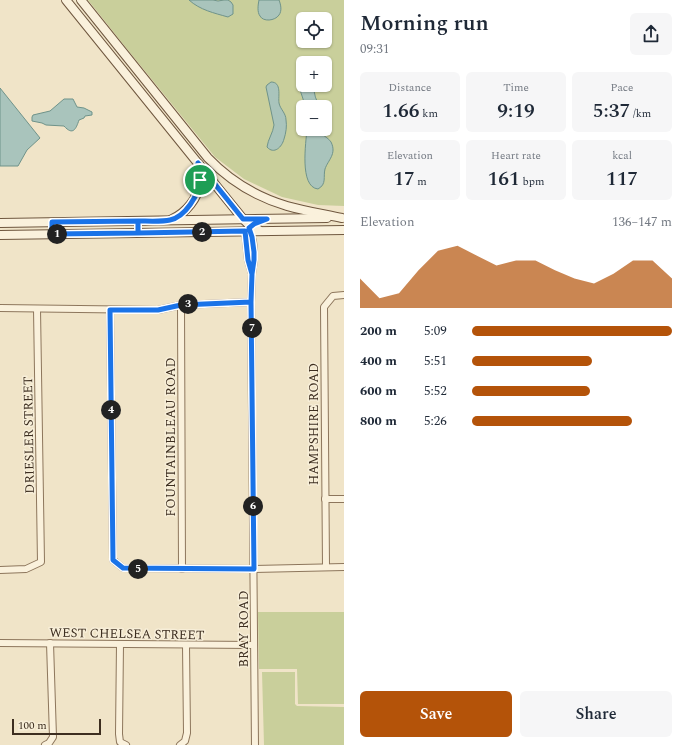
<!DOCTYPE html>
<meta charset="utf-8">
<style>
:root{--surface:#fff;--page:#f6f6f7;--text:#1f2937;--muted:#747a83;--accent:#b45309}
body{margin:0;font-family:Spectral,serif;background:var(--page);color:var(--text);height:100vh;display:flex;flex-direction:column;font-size:15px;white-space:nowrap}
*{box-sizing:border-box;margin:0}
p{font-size:13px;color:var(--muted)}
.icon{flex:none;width:22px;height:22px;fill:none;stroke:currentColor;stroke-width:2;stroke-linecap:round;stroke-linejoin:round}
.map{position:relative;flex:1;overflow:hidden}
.sheet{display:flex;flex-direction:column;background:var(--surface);width:344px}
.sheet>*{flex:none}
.tools{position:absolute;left:296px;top:12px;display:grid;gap:8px}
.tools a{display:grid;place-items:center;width:36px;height:36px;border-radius:6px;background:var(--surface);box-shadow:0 1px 3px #0004;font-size:20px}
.scale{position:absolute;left:12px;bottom:10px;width:89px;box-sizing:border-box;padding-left:4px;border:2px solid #3d2e20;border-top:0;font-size:11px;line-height:14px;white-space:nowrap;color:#3d2e20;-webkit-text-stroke:3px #f7eed8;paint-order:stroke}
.pin{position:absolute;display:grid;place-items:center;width:34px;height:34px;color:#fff;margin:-17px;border:2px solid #fff;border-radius:50%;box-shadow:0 1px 4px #0007}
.km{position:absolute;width:20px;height:20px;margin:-10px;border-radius:50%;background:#222;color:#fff;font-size:11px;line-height:20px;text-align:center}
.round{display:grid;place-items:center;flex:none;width:42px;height:42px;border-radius:6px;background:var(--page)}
.summary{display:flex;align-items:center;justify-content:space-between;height:68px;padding:0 16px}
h1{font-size:22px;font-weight:600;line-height:30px}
.stats{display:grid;grid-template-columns:repeat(3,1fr);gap:6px;height:68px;padding:4px 16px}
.stats div{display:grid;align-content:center;border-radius:6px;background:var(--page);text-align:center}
.stats b{font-size:20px;font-weight:600}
.stats small{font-size:11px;font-weight:400}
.stats p{font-size:11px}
.chart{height:112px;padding:8px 16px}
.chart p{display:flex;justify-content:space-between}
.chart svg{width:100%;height:72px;margin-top:4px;fill:var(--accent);opacity:.7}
.cta{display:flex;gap:8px;margin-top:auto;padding:8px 16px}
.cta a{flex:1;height:46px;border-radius:6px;background:var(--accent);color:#fff;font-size:16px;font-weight:600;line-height:46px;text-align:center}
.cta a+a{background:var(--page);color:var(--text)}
ul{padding:0 16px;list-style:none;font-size:13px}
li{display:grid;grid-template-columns:64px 48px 1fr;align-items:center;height:30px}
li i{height:10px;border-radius:5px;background:var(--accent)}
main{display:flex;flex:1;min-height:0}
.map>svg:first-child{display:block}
.green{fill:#c9cf9b;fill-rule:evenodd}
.water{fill:#a9c4bc;stroke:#6f938a}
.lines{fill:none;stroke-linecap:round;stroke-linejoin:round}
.minor-casing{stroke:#8d765c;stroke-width:8}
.secondary-casing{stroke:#6f573f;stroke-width:10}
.minor{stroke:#faf1dc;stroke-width:6}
.secondary{stroke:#faf1dc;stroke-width:8}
.route-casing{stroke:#fff;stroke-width:8}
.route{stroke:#1a73e8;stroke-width:5}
.labels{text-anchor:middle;stroke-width:3;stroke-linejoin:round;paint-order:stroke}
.street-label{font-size:13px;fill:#3d2e20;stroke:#f7eed8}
</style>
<main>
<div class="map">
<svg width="344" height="745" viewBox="0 0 344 745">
<rect width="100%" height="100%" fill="#f0e4c8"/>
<!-- green -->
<g class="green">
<path d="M88 0H344V206L318 205 282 197 244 179 215 157 127 49ZM303 19H325V41H303ZM303 63H325V85H303ZM303 107H325V129H303Z"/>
<polygon points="258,612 344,612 344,704 298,704 297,669 259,669"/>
<polygon points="262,672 295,672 295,704 297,706 344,707 344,745 264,745"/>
</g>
<!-- water -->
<g class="water">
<path d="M189 0H213L218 1 224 0H228L231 2 233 5V14L228 17C214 13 200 10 189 0Z"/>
<path d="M259 0H279C281 5 282 11 279 15 275 21 263 22 260 16 257 12 258 5 259 0Z"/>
<path d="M299 69H303V85H312C315 90 314 96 317 101 318 103 319 105 319 107H305C303 95 296 84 297 71Z"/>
<path d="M271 82C282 82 278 96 279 103 280 109 286 113 286 120 287 126 286 133 284 139 282 147 274 155 267 147 268 139 273 133 274 125L266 87 267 85Z"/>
<polygon points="0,88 40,138 27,150 18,166 0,166"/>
<path d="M64 99H73L77 107 84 108 92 112V115L85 116 84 118 79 120C76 129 73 136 64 126L46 125 42 123 32 121V117L33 115 50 111Z"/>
<path d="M307 129H319C320 135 328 137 331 142 337 154 328 160 325 169 323 177 327 184 318 189 299 187 306 142 307 129Z"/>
</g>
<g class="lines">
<!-- minor casing -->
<g class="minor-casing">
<g id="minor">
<polyline points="249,228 253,241 254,252 254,260 252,274 251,302 255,745"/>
<polyline points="245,231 248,260 252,274"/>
<polyline points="181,305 182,569"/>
<polyline points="0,308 158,310 181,305 251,302"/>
<polyline points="110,310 113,560 123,568 254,569 344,567"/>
<polyline points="325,499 344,499"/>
<polyline points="326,567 324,307 333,296 344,295"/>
<polyline points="0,570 26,569 41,562 37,309"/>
<polyline points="0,643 254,645"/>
<polyline points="120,644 119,734 120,742 126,745"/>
<polyline points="45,745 49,743 53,737 50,643"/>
<polyline points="180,745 185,741 187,733 186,645"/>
</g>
</g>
<!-- secondary casing -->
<g class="secondary-casing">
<g id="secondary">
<polyline points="66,0 243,219 248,224 259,230"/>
<path d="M81 0 208 158C229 180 257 197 287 206 305 211 323 214 342 218"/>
<path d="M172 219C186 213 198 198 200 183 200 177 199 170 199 164"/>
<polyline points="0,223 327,218"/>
<polyline points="0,235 344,230"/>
</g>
</g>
<!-- minor -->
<use href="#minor" class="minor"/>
<!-- secondary -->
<use href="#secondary" class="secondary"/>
</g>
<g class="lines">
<!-- route casing -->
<g class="route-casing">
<path id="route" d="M200 180C199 195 185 217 170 220 162 222 147 221 138 221V233L52 234V222L138 221V233L245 231 248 260 252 274 251 302 181 305 158 310H110L113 560 123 568 254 569 251 302 252 274 254 260V252L252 237 249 228 254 224 267 219H243L198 163 200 180"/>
</g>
<!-- route -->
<use href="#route" class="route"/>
</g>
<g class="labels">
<!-- street labels -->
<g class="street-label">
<text transform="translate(313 424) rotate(-90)" y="5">HAMPSHIRE ROAD</text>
<text transform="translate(28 435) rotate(-91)" y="5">DRIESLER STREET</text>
<text transform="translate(170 437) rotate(-90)" y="5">FOUNTAINBLEAU ROAD</text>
<text transform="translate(243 629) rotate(-90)" y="5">BRAY ROAD</text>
<text transform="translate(127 633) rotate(1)" y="5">WEST CHELSEA STREET</text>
</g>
</g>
</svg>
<div class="tools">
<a><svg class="icon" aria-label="locate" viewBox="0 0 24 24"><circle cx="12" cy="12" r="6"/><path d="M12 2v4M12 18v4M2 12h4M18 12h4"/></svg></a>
<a>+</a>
<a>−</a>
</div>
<div class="scale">100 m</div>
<div class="pin" style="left:200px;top:180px;background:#1e9e55"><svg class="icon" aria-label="arrive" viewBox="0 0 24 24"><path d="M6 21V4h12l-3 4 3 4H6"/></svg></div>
<b class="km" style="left:57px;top:234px">1</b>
<b class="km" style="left:202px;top:232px">2</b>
<b class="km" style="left:188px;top:304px">3</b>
<b class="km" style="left:111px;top:410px">4</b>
<b class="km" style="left:138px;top:569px">5</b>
<b class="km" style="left:253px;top:506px">6</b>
<b class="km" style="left:252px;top:328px">7</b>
</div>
<section class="sheet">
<div class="summary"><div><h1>Morning run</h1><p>09:31</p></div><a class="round"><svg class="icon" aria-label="share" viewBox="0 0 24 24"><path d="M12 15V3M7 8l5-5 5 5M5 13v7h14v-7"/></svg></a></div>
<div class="stats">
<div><p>Distance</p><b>1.66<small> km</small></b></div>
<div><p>Time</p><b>9:19</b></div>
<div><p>Pace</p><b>5:37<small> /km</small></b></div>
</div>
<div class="stats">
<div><p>Elevation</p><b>17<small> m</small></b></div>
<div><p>Heart rate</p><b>161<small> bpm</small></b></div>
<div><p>kcal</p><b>117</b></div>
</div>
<div class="chart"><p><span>Elevation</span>136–147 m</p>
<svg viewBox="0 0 160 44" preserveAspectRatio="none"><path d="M0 44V26L10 38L20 35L30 21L40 9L50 6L60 12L70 18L80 15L90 15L100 21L110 26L120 29L130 23L140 15L150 15L160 26V44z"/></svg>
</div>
<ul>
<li><b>200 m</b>5:09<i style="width:100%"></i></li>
<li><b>400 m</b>5:51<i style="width:60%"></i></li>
<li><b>600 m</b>5:52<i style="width:59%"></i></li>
<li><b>800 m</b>5:26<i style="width:80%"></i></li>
</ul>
<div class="cta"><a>Save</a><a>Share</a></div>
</section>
</main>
